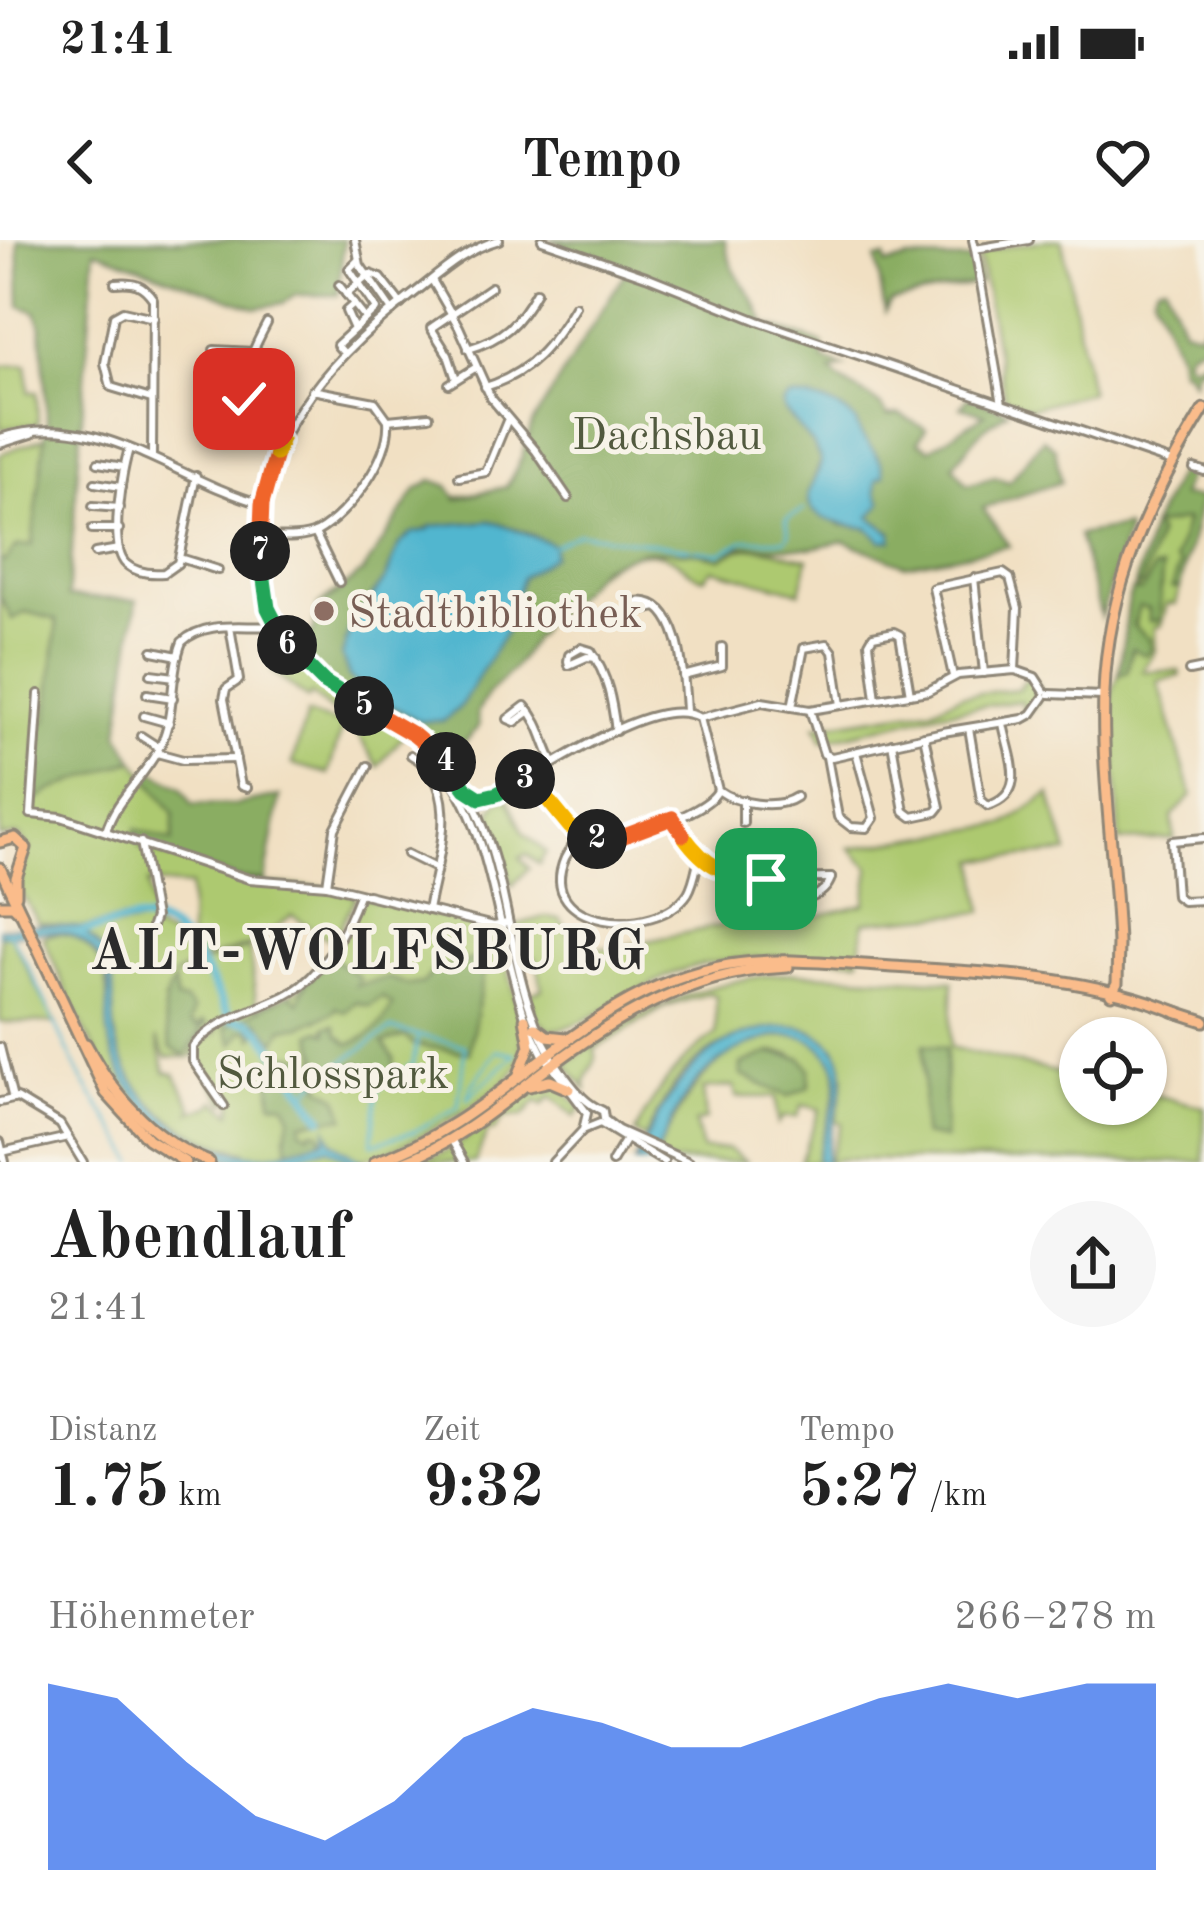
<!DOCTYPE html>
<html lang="de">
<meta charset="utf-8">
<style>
:root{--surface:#fff;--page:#f6f6f6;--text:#222;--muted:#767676;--accent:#2563eb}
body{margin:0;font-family:"Old Standard TT",serif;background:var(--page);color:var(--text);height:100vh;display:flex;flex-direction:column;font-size:45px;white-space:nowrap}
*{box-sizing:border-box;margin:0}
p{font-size:39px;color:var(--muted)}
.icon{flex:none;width:66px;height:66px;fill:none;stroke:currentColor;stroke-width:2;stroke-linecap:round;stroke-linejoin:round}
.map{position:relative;height:922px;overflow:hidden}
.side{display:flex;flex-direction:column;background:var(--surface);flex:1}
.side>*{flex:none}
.buttons{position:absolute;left:1059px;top:777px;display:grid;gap:24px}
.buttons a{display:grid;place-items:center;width:108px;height:108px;border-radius:50%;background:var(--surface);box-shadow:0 3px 9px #0004;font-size:60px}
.pin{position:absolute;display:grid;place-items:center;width:102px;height:102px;color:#fff;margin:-51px;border-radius:24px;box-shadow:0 6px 18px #0006}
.km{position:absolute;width:60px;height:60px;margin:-30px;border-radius:50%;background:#222;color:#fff;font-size:33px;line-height:60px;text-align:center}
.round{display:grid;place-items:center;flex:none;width:126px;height:126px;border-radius:63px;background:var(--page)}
.summary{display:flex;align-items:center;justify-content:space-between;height:204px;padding:0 48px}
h1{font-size:66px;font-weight:700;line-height:90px}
.metrics{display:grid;grid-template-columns:repeat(3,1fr);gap:18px;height:204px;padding:12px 48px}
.metrics div{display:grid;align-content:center}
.metrics b{font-size:60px;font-weight:700}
.metrics small{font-size:33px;font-weight:400}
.metrics p{font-size:33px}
.chart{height:336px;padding:24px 48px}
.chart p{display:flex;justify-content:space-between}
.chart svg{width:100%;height:216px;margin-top:12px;fill:var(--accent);opacity:.7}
.status{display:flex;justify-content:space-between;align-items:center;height:84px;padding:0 60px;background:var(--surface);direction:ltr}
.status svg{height:33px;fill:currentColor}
header{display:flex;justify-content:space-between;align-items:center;height:156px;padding:0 48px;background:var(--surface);font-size:54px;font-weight:700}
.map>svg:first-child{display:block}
.green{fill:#adc96f;stroke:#6c7a4d;stroke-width:3;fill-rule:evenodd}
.forest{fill:#8aad62;stroke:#5a6c46;stroke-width:3;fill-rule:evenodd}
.water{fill:#51b6cf;stroke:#3e707d;stroke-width:3}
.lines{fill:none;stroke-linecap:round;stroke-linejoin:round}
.stream{stroke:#51b6cf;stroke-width:3}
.river{stroke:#51b6cf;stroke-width:8}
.minor-casing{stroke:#8e8677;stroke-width:12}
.major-casing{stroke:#8e8677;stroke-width:15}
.minor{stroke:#fff;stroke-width:6}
.major{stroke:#fabc8b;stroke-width:9}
.split-1-casing{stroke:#fff;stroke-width:24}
.split-2-casing{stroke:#fff;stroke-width:24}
.split-3-casing{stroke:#fff;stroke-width:24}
.split-4-casing{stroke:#fff;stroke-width:24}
.split-5-casing{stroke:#fff;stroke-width:24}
.split-6-casing{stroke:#fff;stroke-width:24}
.split-7-casing{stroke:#fff;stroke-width:24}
.split-8-casing{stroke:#fff;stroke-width:24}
.split-9-casing{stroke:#fff;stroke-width:24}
.split-1{stroke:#f5b400;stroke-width:15}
.split-2{stroke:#f0652b;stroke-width:15}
.split-3{stroke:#f5b400;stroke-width:15}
.split-4{stroke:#22a559;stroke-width:15}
.split-5{stroke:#f0652b;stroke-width:15}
.split-6{stroke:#22a559;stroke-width:15}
.split-7{stroke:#22a559;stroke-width:15}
.split-8{stroke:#f0652b;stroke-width:15}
.split-9{stroke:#f5b400;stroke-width:15}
.education-dot{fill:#8d6e63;stroke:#f7f3e8;stroke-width:4.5}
.labels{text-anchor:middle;stroke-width:10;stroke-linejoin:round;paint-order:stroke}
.park-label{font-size:45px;fill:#525a3f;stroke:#f7f3e8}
.education-label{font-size:45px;fill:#785e54;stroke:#f7f3e8;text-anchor:start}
.district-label{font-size:57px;font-weight:bold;letter-spacing:3px;fill:#2b2b2b;stroke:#f7f3e8}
</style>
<div class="status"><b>21:41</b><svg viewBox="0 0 49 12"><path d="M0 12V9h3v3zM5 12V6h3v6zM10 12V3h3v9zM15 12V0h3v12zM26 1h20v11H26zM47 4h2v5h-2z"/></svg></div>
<header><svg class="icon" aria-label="back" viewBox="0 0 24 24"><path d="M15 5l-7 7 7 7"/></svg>Tempo<svg class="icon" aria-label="heart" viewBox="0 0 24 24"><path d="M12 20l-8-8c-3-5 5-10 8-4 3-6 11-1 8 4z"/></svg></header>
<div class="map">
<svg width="1204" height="922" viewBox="0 0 1204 922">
<rect width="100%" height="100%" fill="#f7f3e8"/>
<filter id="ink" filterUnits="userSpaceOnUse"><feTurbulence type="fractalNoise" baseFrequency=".00833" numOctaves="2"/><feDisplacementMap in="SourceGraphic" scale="24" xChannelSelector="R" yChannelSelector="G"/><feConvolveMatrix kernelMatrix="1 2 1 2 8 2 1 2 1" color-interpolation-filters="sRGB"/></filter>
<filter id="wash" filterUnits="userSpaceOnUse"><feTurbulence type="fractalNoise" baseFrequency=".004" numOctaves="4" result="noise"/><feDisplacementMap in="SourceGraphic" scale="48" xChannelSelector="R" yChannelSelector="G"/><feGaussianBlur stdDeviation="2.7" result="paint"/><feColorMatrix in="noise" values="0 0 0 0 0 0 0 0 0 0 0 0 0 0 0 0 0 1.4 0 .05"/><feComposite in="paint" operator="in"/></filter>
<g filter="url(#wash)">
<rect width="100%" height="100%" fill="#f1e0c3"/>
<!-- green -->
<g class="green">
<polygon points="1045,0 1062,0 1090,152 1031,168 1005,160 979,12"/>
<polygon points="27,125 29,152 37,152 38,184 0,189 0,126"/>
<polygon points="46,197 32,305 57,380 48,479 35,561 51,550 134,520 174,572 173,602 136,589 140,607 262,644 322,647 356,656 333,702 292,675 256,703 201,720 189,694 190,646 148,643 153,678 122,679 78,689 38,682 20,650 20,636 29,608 19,595 0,597 0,214"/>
<path d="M533 218 643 311 693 312 721 318C752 298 772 311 808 319L800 352 712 329 704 338C685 334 680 314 647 313 590 311 504 426 477 472L479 486 456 512 458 528 410 488 378 526 356 492 311 454 308 459 272 431 277 425 276 409 289 396 314 393 318 365C333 352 349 345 363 332 392 308 398 263 431 240L448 246 455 257 506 247 521 219Z"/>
<polygon points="1187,280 1175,320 1180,324 1173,348 1180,348 1176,364 1167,364 1161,386 1155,387 1155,412 1142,431 1179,431 1180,436 1158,441 1192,556 1172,576 1174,599 1120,601 1112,452 1119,435 1127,432 1138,366 1149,368 1154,329 1142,352 1133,350 1141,344 1158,295 1152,286"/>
<polygon points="1027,438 1031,438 1039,447 1037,463 1025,475 1021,461 941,472 823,501 816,486 934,468 961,455 1018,449"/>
<polygon points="307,474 343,485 328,534 292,524"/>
<path d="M1050 554 1068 613 977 620 983 672 864 682 859 720C796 717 734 711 674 733 643 745 575 794 549 789L537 779 528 754 542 749 536 718 519 717 512 686 544 677 560 679 572 697 592 708H614L743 681 786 684 865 664 870 628 850 608 1006 584Z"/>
<polygon points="507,557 524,593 546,612 539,624 526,614 520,618 529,628 512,646 491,572 497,562"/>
<path d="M362 657 492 688C506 711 532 803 517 827 505 847 480 861 461 873 426 893 385 918 344 922 323 922 301 922 280 922 230 922 202 922 161 890 100 843 73 765 43 697 58 691 72 693 85 704 121 734 100 777 114 816 132 867 192 916 247 912 182 897 122 857 114 786 110 744 122 725 85 693L152 681 150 687 170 697 193 723 172 738 193 726 249 708 257 768 298 750 345 692ZM216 788 217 792 200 803 196 816 225 863 234 858 232 873 215 861 212 866 191 872 193 868 175 834 165 832 157 798 166 817H191L202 796Z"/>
<polygon points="8,691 56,783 0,782 0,692"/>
<path d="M793 733 953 741 950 807 1080 838V864H1146V853L1204 867V922L841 919 828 922 842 883 836 882 844 836 813 791C767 778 707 803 678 840 664 858 655 878 645 898L635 893C654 853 679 819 716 794V756L710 753 665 767 595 809 596 818 585 841 587 851 566 824C635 771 705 739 793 733ZM925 805 946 809 944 898 923 895Z"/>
<path d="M803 796C866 823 821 876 818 922H800L820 869 802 865 797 877H783L778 884 776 857H736L734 846 703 849 706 879 695 883 702 910 728 909 746 922H653C684 856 718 791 803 796ZM772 812 791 814 809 828 810 846 788 856 741 835 743 824Z"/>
<polygon points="551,844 561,848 581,868 575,877 551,856 543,865 537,861 523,876 504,877 494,891 488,890 475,922 418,922 450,910 518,861"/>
</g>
<!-- forest -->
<g class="forest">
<polygon points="18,0 344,0 338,55 296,55 283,63 255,68 95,10 68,357 137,360 119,493 134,520 52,550 34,562 39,486 48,479 57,380 27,372 12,379 0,356 0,320 5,321 17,306 32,305 47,180 41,86 36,72 20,66"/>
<path d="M550 0H725C730 37 753 50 765 84L823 104V120L844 127 831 131C849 153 872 150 888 176L899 174 926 189 918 202 930 209 985 174 961 167 968 157 1008 171 982 190 953 225 967 245 995 237 1009 242 1043 199 1055 208 1061 242 983 268 1009 306 905 325 844 301 812 308 740 306 721 318 693 312 643 311 601 326 567 365 545 382 513 429 488 454 477 473 479 486 456 512 458 528 410 488 325 441 309 427 289 396 314 393C313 369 323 364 339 352 349 345 352 338 363 332L416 250 432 240 448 246 457 259 507 247 521 220 532 184 626 31ZM785 171 877 238 869 277 892 292 882 301 868 288 839 285 809 252 821 221 814 206ZM491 281 533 295 541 301 538 325 522 337 506 391 486 417 467 455 420 481 388 465 357 377 386 338 399 305 431 286Z"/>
<polygon points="885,18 886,25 909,19 975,20 979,43 891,61 885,72 876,19"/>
<polygon points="1165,43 1183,88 1199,92 1204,84 1204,103 1189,110 1185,118 1190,124 1204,120 1204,126 1196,129 1193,141 1185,130 1180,130 1178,114 1153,54 1157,45"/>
<polygon points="1179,230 1189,232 1181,256 1201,258 1180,348 1172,348 1180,324 1175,320 1186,280 1154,286 1158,295 1141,345 1135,345 1152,286"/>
<polygon points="1125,287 1127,291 1101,377 1078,295"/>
<polygon points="1162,328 1159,381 1149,381 1149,369 1139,366 1133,386 1150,399 1151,410 1145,415 1132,408 1127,432 1119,435 1129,357 1133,350 1142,351 1154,329"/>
<polygon points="153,531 182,547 192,564 234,565 280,556 265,641 235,638 140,607 138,598 133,596 136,589 173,601 174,573 148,539"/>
<path d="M487 715 469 813 414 805 405 796 383 803 394 818V835L380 846 367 841 359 823 354 825 355 837 342 843 338 832 326 836 319 846 338 857 345 877 302 882 301 889 310 894 312 890 319 891 323 900 288 910 286 895 291 875 285 864 272 862 270 831 281 830 287 824 284 816 295 815 319 822 312 794 320 790 327 793 326 787 335 785 338 795 349 804C369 798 385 785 392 764L382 757 369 766 356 762 345 772 336 768 334 772 302 786 283 788 276 802 257 780 245 782 257 793 253 798 250 790 242 791 233 804 225 787 289 754 299 762 305 745 330 716 360 738 356 745 389 738 409 745 423 743 434 730Z"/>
<path d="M174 742 176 760 185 761 193 770 190 783 199 788 202 782 206 784 185 815 171 808C166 784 157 763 174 742Z"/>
<polygon points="924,804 946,808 944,899 923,895"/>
<polygon points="769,813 801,818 810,828 809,847 788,856 741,835 741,825"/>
</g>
<!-- water -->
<g class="water">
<path d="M790 157C813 158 837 163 854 179 858 184 858 191 862 196 872 211 882 216 884 236L877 239 876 252 882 263 870 277 892 293V300L882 301 868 288C848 285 800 282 810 249 814 239 819 233 821 221L814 206 785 171 783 164Z"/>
<polygon points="491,281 548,302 554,306 553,316 522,337 506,391 460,467 444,481 420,481 370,454 349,437 342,416 350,388 386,338 399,305 412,293 428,290 431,286"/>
<path d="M41 685 89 688 86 694C125 727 109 752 115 795 126 860 197 914 262 915 282 915 305 904 325 900L327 889 332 901 365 922H354L328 908C307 911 286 922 265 922 192 921 119 865 108 792 105 774 111 755 108 737 104 721 88 702 73 696 52 688 22 694 0 695V688Z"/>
<path d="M799 787C876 808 828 873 826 922H818L817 918C823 891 839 863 837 835 836 825 831 818 824 810 792 775 725 811 699 839 677 863 666 894 653 922H635C668 849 707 784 799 787Z"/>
</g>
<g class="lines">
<!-- stream -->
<g class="stream">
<polyline points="636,301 691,309"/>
<polyline points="554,306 578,293 633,301"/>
<polyline points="695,310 720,313 745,300 785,300 789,295 786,279 804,270"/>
<path d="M9 693C38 738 55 788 80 835 96 866 120 890 134 922"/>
<polygon points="497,810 515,814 467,859 471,847"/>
<polyline points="305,855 318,839 391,789 465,806 458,867 413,892 372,904 378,849 413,824 418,795"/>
</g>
<!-- river -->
<path class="river" d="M84 691C102 688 120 681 139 680 188 677 211 746 231 779L250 782 261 791 322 878"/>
</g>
</g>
<g filter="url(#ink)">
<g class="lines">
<!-- minor casing -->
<g class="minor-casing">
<g id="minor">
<polyline points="355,0 360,25 392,71"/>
<path d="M499 0C463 10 437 36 408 58 325 122 255 203 260 314 261 347 268 380 288 408 338 476 429 477 473 563 517 650 504 754 564 835 577 852 585 863 603 871L604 879 618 890 689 922"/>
<polyline points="542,0 646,36 758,81 1172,222"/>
<polyline points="973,0 975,9 1029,0"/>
<polyline points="975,9 1002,164"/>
<polyline points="370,34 381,38 401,64"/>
<polyline points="432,40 459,87 491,158 536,211 568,258"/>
<path d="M115 43C134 41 143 44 153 59L152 216"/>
<polyline points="339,45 365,78"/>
<polyline points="346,54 368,36"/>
<path d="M267 83C242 130 226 171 281 201"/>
<polyline points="354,89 346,71 354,64"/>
<path d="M468 109C503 99 519 83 536 52"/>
<polyline points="214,110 253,112"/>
<polyline points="344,113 337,105 376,69 349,29 358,20"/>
<polyline points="456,139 448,115 431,88 491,47"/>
<polyline points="449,144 475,128"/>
<polyline points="208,146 245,141"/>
<path d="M485 147C531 133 552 105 575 66"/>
<polyline points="151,159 111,147 105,123 114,76 123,71 154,78"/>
<polyline points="211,180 245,168"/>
<polyline points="388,180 429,176"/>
<path d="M0 198C97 166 174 240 262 264"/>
<polyline points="0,204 32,194"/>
<path d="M129 209C122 231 108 307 126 324 136 333 151 334 164 333L178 323 196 236"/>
<polyline points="98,223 124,227"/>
<polyline points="1194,228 1204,231"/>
<polyline points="459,237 486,232 507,181"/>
<polyline points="95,243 121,247"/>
<polyline points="93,266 119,268"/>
<polyline points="92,289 119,289"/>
<polyline points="315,293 339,342"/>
<path d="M259 297C277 297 301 300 317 292 349 274 391 218 388 180L375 162 312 150"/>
<polyline points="95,313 119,309"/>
<polyline points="183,319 218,330"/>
<polyline points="974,338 984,433"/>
<path d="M657 367 635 372 631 368 635 362C682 355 684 440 686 471"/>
<polyline points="230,387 239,440 226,449 224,459 241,546 247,548"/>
<polyline points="153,411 178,416"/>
<path d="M596 418 587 417 569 425 568 421 569 415 581 408 591 411C608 437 612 460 616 491"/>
<polyline points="1189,431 1204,428"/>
<polyline points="151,434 175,437"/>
<polyline points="683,436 722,426 722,407"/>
<polyline points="953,436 933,348 1003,333 1010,338 1018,368 1015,430"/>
<polyline points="39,454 31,574 61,577 249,639 327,645 494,686 507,683"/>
<polyline points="147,454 173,458"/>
<polyline points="1049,454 1103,456"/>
<polyline points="876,459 869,403 873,396 894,392 900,395 910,454"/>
<polyline points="792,467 804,408 827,404 833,412 841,465"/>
<polyline points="810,470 824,514 832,517 943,492 1023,479 1032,474 1044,457"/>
<path d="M530 471 515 482 508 479 525 466C541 483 543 502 553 522"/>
<polyline points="144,476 169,483"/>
<polyline points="700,478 762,462 810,470 928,451 958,435 1015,430 1035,437 1044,451"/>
<polyline points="700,478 718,550"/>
<path d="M969 488 981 560 988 566C1030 553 1008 514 1003 483"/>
<polyline points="141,496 158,507"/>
<polyline points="892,503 904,571 912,577 936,572 940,567 924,496"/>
<polyline points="157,513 183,520 236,519"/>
<path d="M411 515C466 545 436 623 428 670"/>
<polyline points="827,517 838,577 851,587 867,588 874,578 856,512"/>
<path d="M438 519C496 596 495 690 525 777"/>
<path d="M529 538C543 557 559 583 580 594 606 609 709 574 718 550"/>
<path d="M718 550C737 564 777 570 796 557"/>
<path d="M476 566C525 548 650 448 700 478"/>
<path d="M672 578C698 623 715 632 766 639L781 663C799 664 825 657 831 638"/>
<polyline points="743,583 743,560"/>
<path d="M106 591C117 556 146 537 161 504 176 472 169 435 182 402 206 379 245 389 275 386"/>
<path d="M581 595C576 602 569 610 565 618 534 689 657 700 688 653 694 643 696 629 699 617"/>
<polyline points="1204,598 1172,601 1176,656 1183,661 1204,660"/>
<polyline points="141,602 155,677 152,686"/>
<polyline points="407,614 435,628"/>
<polyline points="769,639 831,638"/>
<polyline points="327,645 335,589 368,526"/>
<polyline points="530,789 542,813 587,873 583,890 553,922"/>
<polyline points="0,807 13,859"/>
<polyline points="0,862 17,858 60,884 83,922"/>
<path d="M224 866 193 821V807C219 773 270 770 302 745 330 723 347 686 359 655"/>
<polyline points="585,889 600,883 664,922"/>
<polyline points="451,899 464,922"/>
<polyline points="0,902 5,922"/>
<polyline points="2,912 68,897"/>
<polyline points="612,922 626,899"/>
</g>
</g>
<!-- major casing -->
<g class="major-casing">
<g id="major">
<polyline points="0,602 15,598 26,608 16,638 16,655"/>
<polyline points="0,628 106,853 148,899 185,922"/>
<polyline points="0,665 13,665 21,673"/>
<path d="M1111 754 1117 743 1118 703C1115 620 1101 536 1104 453 1107 348 1150 257 1204 169"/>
<polyline points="1173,771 1204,781"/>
<polyline points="535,787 547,796 566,798"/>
<path d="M86 804C114 856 152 900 209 922"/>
<polyline points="519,834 530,806 525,779"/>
<polyline points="529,846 550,841 569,849"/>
<path d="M375 922C469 891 535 815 619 766 653 746 690 732 729 725 783 716 839 724 893 727 991 733 1087 735 1179 773"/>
<path d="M403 922C453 904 495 869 536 837 612 778 690 731 788 727"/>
</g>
</g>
<!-- minor -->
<use href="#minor" class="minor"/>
<!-- major -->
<use href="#major" class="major"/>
</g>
</g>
<g class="lines" filter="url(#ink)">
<!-- split-1 casing -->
<g class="split-1-casing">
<path id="split-1" d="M683 595C707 629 725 634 766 639"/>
</g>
<!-- split-2 casing -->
<g class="split-2-casing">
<polyline id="split-2" points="597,599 619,598 672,578 683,595"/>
</g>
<!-- split-3 casing -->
<g class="split-3-casing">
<polyline id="split-3" points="525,539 529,537 570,587 597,599"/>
</g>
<!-- split-4 casing -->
<g class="split-4-casing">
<polyline id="split-4" points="446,522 466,549 480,558 497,554 525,539"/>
</g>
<!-- split-5 casing -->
<g class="split-5-casing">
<polyline id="split-5" points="364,466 414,495 446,522"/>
</g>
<!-- split-6 casing -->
<g class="split-6-casing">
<polyline id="split-6" points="287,405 325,443 364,466"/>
</g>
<!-- split-7 casing -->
<g class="split-7-casing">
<polyline id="split-7" points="260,311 268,368 287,405"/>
</g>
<!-- split-8 casing -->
<g class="split-8-casing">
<polyline id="split-8" points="260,311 262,264 276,214"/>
</g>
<!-- split-9 casing -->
<g class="split-9-casing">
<polyline id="split-9" points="244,159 254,183 281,201 276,214"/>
</g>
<!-- split-1 -->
<use href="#split-1" class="split-1"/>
<!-- split-2 -->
<use href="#split-2" class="split-2"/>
<!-- split-3 -->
<use href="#split-3" class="split-3"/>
<!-- split-4 -->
<use href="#split-4" class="split-4"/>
<!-- split-5 -->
<use href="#split-5" class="split-5"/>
<!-- split-6 -->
<use href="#split-6" class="split-6"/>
<!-- split-7 -->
<use href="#split-7" class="split-7"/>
<!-- split-8 -->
<use href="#split-8" class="split-8"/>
<!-- split-9 -->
<use href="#split-9" class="split-9"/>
</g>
<!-- markers -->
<circle class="education-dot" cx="324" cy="371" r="12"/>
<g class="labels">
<!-- park labels -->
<g class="park-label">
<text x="667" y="209">Dachsbau</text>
<text x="333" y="848">Schlosspark</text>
</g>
<!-- education labels -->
<g class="education-label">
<text x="348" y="387">Stadtbibliothek</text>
</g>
<!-- district labels -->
<g class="district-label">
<text x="369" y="729">ALT-WOLFSBURG</text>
</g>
</g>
</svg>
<div class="buttons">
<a><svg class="icon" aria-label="locate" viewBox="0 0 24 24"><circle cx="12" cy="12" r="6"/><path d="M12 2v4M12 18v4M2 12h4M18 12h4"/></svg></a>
</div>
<div class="pin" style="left:766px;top:639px;background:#1e9e55"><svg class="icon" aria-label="arrive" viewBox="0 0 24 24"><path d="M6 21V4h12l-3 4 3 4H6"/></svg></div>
<div class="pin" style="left:244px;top:159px;background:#d93025"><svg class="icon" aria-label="check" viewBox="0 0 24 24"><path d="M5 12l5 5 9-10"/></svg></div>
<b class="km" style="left:597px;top:599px">2</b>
<b class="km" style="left:525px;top:539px">3</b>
<b class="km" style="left:446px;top:522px">4</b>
<b class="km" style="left:364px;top:466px">5</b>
<b class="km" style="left:287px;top:405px">6</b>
<b class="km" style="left:260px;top:311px">7</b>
</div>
<section class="side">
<div class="summary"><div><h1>Abendlauf</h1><p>21:41</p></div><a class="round"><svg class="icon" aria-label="share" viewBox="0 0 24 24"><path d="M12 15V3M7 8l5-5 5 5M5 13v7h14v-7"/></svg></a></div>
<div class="metrics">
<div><p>Distanz</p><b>1.75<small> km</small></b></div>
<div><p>Zeit</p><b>9:32</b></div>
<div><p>Tempo</p><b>5:27<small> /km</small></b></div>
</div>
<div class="chart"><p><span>Höhenmeter</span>266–278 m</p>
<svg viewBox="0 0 160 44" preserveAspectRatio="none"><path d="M0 44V6L10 9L20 22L30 33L40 38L50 30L60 17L70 11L80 14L90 19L100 19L110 14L120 9L130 6L140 9L150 6L160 6V44z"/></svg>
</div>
</section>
